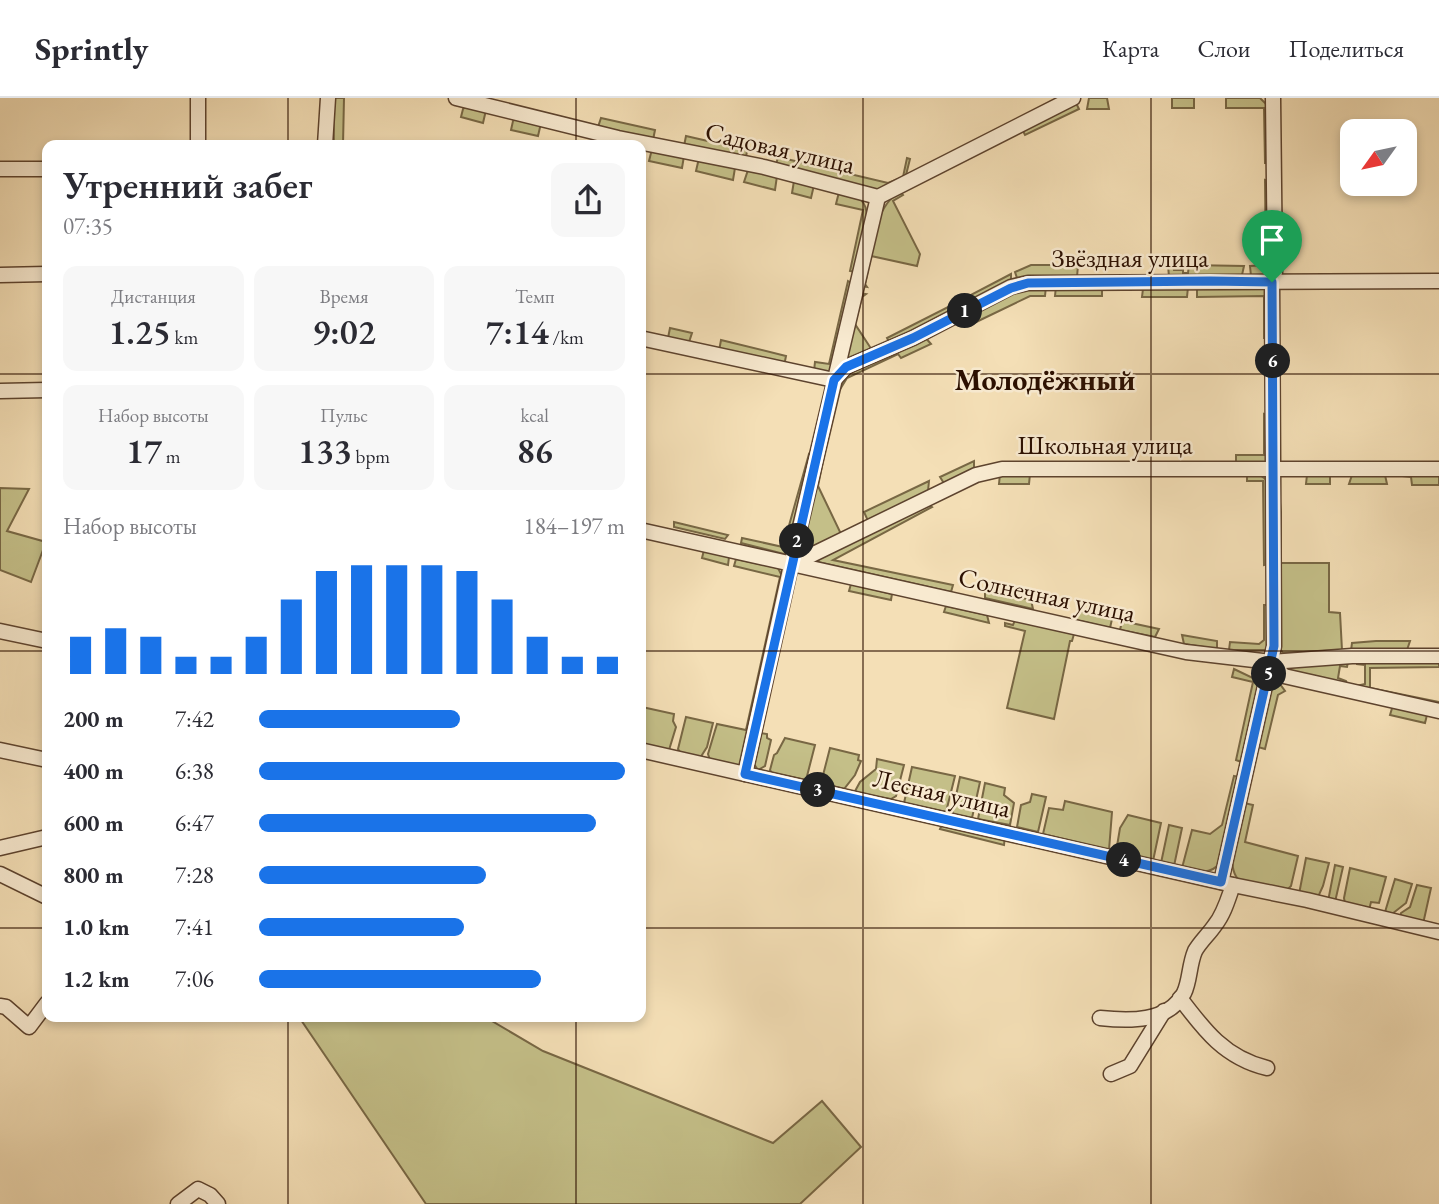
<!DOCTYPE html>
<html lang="ru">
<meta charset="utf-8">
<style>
:root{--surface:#fff;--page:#f7f7f7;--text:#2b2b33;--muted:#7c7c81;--line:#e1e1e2;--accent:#1a73e8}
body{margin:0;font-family:"EB Garamond",serif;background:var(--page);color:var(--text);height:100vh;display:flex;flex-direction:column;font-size:26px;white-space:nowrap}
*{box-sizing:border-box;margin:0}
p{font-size:23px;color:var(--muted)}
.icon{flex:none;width:38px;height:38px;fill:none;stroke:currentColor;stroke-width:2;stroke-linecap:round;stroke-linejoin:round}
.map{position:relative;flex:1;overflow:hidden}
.panel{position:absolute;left:42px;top:42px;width:604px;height:882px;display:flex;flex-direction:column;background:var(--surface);border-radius:14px;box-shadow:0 4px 10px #0003}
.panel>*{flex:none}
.needle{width:46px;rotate:237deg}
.buttons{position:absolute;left:1340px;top:21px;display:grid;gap:14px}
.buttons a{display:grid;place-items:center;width:77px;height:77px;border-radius:14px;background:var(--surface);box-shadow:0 4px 10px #0003;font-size:35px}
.pin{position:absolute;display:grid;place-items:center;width:60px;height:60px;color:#fff;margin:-72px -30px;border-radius:50% 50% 50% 0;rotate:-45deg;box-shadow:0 0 7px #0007}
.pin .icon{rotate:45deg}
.km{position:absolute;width:35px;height:35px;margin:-18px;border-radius:50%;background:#222;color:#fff;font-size:19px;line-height:35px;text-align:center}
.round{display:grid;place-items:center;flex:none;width:74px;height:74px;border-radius:14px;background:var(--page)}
.overview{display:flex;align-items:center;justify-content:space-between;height:119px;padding:0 21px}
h1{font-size:38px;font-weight:600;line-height:52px}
.stats{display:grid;grid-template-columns:repeat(3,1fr);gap:10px;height:119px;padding:7px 21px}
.stats div{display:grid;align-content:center;border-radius:14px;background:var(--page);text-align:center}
.stats b{font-size:35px;font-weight:600}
.stats small{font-size:19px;font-weight:400}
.stats p{font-size:19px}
.chart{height:196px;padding:14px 21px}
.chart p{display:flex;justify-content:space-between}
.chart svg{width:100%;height:126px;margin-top:7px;stroke:var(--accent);stroke-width:6}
ul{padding:0 21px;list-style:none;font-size:23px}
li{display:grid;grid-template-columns:112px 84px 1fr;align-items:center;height:52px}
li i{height:18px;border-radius:9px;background:var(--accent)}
header{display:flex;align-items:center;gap:42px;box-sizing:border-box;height:98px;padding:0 35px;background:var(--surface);border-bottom:2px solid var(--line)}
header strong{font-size:33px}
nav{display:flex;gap:38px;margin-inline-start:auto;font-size:24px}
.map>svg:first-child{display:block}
.green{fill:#c4bf88;stroke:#786744;stroke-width:2}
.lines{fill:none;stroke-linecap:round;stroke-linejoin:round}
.minor-casing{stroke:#5d432e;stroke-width:17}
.minor{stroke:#f8ead0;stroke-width:14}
.route-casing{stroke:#fff;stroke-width:14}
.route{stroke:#1a73e8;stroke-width:9}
.grid{fill:none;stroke:#2b0f00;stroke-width:2;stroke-opacity:0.55}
.labels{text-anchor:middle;stroke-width:5;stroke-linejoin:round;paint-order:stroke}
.street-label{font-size:26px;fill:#2b0f00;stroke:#f8ead0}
.quarter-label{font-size:30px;font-weight:bold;fill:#2b0f00;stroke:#f8ead0}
</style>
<header>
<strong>Sprintly</strong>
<nav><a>Карта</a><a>Слои</a><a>Поделиться</a></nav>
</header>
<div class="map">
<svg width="1439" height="1106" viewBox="0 0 1439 1106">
<rect width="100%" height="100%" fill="#f4dfb6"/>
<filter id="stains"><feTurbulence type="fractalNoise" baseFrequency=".00286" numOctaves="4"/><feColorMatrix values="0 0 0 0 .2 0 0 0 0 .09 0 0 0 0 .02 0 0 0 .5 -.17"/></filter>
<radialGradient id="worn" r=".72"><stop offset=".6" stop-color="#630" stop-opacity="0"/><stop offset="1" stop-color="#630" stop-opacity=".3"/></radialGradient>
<!-- green -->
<g class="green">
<polygon points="333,0 344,0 343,47 334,47"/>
<polygon points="1089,0 1107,0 1109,11 1087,11"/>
<rect x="1172" y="0" width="22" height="10"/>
<polygon points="1226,0 1260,0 1266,6 1270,65 1265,65 1264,10 1226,10"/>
<polygon points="1076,5 1079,11 1025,37 1022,31"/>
<polygon points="466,8 486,12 483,25 461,19 463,11"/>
<polygon points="517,20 541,25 538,38 511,32 513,23"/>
<polygon points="601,20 655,32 653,42 598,29"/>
<polygon points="686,38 747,52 746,60 684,48"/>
<polygon points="652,51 684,58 682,70 649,63"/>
<polygon points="778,59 888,85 903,79 907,60 910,61 905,81 881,93 776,67"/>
<polygon points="699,60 735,70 733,82 696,73"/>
<polygon points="748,72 777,78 775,92 744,84"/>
<polygon points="1265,82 1268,83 1271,169 1267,177 1251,178 1250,168 1266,167"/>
<polygon points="794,83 814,87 811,100 792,95"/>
<path d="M900 93 903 97 893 103 920 156 917 168 871 158 865 186 867 189 861 188C869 158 873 110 900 93Z"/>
<path d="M839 94C846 96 855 97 861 102 875 114 860 157 856 174L850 173 863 112 836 106Z"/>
<polygon points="1031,167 1078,167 1077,179 1018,183 1015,174"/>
<polygon points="1168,167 1173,167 1174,172 1183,172 1183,175 1188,175 1189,167 1244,168 1242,177 1169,179"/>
<polygon points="1011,176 1011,184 967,206 963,201"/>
<polygon points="848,183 853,186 830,274 814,273 815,264 829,266"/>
<polygon points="1197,187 1263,190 1267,193 1269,240 1264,240 1264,198 1197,199"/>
<polygon points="1046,188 1045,198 1030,198 972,226 968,215 1013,193"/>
<polygon points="1056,188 1102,190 1102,198 1055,198"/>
<polygon points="1188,189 1187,199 1142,199 1143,191"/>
<polygon points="860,195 866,196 862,199 855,226 872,252 851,262 845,261"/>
<polygon points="956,205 957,210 889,244 887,240"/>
<polygon points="670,230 692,235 689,244 668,240"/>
<polygon points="924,238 931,246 901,260 898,256 847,280 836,298 818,388 842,438 819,449 800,449 837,290 846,274"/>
<polygon points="721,242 786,258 784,268 719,253"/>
<polygon points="1264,316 1269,318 1266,365 1236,367 1236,357 1264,357"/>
<polygon points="809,356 813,358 789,452 784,456 741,445 742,440 783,449"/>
<polygon points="974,363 974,373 945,387 940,379"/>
<polygon points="1000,376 1030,376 1029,386 999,386"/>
<polygon points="1247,376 1260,377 1268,383 1270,466 1264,467 1263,383 1247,383"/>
<polygon points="1403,376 1439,377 1439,387 1412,387 1411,379 1403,378"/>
<polygon points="1307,377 1330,377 1330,386 1306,386"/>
<polygon points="1352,377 1385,377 1387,386 1349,386"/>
<polygon points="929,383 928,393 868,423 864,414"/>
<polygon points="1278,385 1281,414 1281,465 1329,465 1329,514 1340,515 1342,552 1283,555 1281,552"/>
<polygon points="0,390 29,391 7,433 46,444 31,484 0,472"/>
<polygon points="927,405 932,409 833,462 953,487 951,494 818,464 819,460"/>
<polygon points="674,424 728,437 725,441 674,429"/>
<polygon points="704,452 729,459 728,467 702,460"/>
<polygon points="736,461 778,470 783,480 740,667 737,669 710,662 708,656 717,626 746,632 780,479 734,468"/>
<polygon points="851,486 892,496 891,502 849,493"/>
<polygon points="985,492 1031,502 1033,511 985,500"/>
<polygon points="1264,507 1269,507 1267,552 1229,552 1230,544 1259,546 1264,542"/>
<polygon points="946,508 987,517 989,525 944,514"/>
<polygon points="1079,513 1112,521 1110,530 1076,522"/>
<polygon points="1015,522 1074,536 1072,543 1070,543 1054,621 1007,610 1025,533 1005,528 1005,525 1013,527"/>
<polygon points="1122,523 1159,531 1155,539 1120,532"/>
<polygon points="1182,537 1217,543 1217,551 1184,546"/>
<polygon points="1376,543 1410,543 1407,552 1351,553 1352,545"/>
<polygon points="1348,564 1347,569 1340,568 1338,580 1346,583 1348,588 1290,573 1288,571 1288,568"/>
<polygon points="1357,564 1439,564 1439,569 1370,570 1370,590 1439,604 1439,609 1356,588 1365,586 1365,567 1357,566"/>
<polygon points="1234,571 1255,581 1259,588 1244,665 1236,662 1253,584 1232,579"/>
<polygon points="1277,582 1285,593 1278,597 1265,651 1258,649 1271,590"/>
<polygon points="1393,607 1427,617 1425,625 1390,617"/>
<polygon points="642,609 674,616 673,623 676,629 669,652 641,646"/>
<polygon points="686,619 713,625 707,649 700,660 680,654 678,651"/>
<polygon points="761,635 767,636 767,640 771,642 765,668 758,672 754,666"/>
<polygon points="785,640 815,647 806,682 772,675 770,672 774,657 777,655"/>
<polygon points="830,650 859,657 858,662 861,663 855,677 844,691 821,685"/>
<polygon points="877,661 904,667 896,698 891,701 854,695 860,684 876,671"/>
<polygon points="912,669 955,678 946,714 904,705"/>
<path d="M1234 678 1240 679 1219 766C1209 778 1196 773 1182 770L1192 732 1210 736 1222 727Z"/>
<polygon points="960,679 980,684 972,720 952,716"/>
<polygon points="985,685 1005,690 1004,697 1014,705 1010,727 978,721"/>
<polygon points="1032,696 1046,699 1038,734 1017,729 1021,707 1030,704"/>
<polygon points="1065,703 1112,714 1109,752 1043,736 1049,710 1063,712"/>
<path d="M1244 705 1253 707 1245 744 1298 758 1291 788 1286 793C1273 790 1255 790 1242 784 1221 773 1240 722 1244 705Z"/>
<polygon points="1128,717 1161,725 1153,763 1116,754 1120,730"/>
<polygon points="943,724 1005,738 1004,747 940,731"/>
<polygon points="1169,727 1182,730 1174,768 1161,765"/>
<polygon points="1306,760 1329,765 1323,788 1318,799 1299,796"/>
<polygon points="1335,767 1343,769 1335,804 1329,802 1329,798"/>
<polygon points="1350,770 1386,779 1379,805 1371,804 1369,812 1345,806 1344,800"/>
<polygon points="1395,781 1412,786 1406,805 1392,816 1385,814"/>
<polygon points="1417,787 1431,790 1423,826 1400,820 1401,815 1410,809"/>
<polygon points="299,919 485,919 543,953 773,1045 822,1003 861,1049 800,1106 426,1106"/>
</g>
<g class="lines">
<!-- minor casing -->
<g class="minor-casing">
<g id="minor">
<polyline points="198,0 198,47"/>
<polyline points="456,0 618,40 764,69 878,99 1073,0"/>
<polyline points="325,47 328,0"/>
<polyline points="0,71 47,71"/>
<polyline points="0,177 47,176"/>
<polyline points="640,240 834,282 846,269 913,240 1011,189 1028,185 1439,183"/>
<polyline points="0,293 47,292"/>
<polyline points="640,432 1186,554 1271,564 1352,558 1439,558"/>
<polyline points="791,467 976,377 1002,371 1439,371"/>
<polyline points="0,533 47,543"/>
<polyline points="1271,564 1284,578 1439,613"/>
<polyline points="0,652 47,662"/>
<polyline points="640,652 1233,787 1307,802 1439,834"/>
<polyline points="745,676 791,467 878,99"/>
<polyline points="0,750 47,739"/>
<polyline points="0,776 47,799"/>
<polyline points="1221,784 1274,548 1272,184 1275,174 1273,0"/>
<path d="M1180 900C1204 932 1225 960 1267 970"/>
<polyline points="0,908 6,909 29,929 47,905"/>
<path d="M1100 920C1128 923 1168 925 1184 895 1190 883 1189 867 1195 853 1200 844 1209 836 1215 827 1224 816 1228 801 1233 787"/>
<polyline points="1111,976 1130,968 1164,913"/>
<polyline points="178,1106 198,1091 210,1097 218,1106"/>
</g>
</g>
<!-- minor -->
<use href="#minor" class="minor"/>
</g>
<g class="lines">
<!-- route casing -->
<g class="route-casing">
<polygon id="route" points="1210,183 1272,184 1274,548 1221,784 745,676 834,282 846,269 913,240 1011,190 1028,185"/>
</g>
<!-- route -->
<use href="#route" class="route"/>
</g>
<!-- grid -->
<path class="grid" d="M288 0V47M576 0V47M863 0V1106M1151 0V1106M0 276H47M640 276H1439M0 553H47M640 553H1439M0 830H47M640 830H1439M288 919V1106M576 919V1106"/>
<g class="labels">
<!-- street labels -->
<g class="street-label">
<text transform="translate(780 50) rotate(13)" y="9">Садовая улица</text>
<text x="1130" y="169">Звёздная улица</text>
<text x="1105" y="356">Школьная улица</text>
<text transform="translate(1047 497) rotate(12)" y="9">Солнечная улица</text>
<text transform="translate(942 695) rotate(13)" y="9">Лесная улица</text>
</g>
<!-- quarter labels -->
<g class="quarter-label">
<text x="1045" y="292">Молодёжный</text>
</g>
</g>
<rect width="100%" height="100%" filter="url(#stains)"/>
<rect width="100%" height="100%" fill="url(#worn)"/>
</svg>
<div class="buttons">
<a><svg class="needle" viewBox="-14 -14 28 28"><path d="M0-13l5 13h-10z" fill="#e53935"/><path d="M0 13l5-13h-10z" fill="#7c7c81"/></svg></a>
</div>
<div class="pin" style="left:1272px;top:184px;background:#1e9e55"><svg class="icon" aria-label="arrive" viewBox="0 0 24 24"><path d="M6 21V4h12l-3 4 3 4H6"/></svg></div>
<b class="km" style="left:965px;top:213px">1</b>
<b class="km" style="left:797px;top:443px">2</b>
<b class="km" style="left:818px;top:692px">3</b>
<b class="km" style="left:1124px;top:762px">4</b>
<b class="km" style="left:1269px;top:576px">5</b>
<b class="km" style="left:1273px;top:263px">6</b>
<section class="panel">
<div class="overview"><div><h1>Утренний забег</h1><p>07:35</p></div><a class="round"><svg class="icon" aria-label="share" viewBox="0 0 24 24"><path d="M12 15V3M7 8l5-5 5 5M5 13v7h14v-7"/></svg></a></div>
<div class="stats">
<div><p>Дистанция</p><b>1.25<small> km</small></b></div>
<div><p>Время</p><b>9:02</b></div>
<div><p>Темп</p><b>7:14<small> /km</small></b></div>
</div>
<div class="stats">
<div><p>Набор высоты</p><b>17<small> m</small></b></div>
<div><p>Пульс</p><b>133<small> bpm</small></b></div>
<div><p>kcal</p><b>86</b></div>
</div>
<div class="chart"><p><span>Набор высоты</span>184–197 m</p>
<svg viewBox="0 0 160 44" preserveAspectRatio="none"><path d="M5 44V31M15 44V28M25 44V31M35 44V38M45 44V38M55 44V31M65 44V18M75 44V8M85 44V6M95 44V6M105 44V6M115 44V8M125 44V18M135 44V31M145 44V38M155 44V38"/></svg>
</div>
<ul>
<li><b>200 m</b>7:42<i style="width:55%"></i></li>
<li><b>400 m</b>6:38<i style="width:100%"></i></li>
<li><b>600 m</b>6:47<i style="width:92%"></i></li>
<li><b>800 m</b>7:28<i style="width:62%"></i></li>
<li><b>1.0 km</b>7:41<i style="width:56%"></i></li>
<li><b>1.2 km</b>7:06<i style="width:77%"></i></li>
</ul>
</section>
</div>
